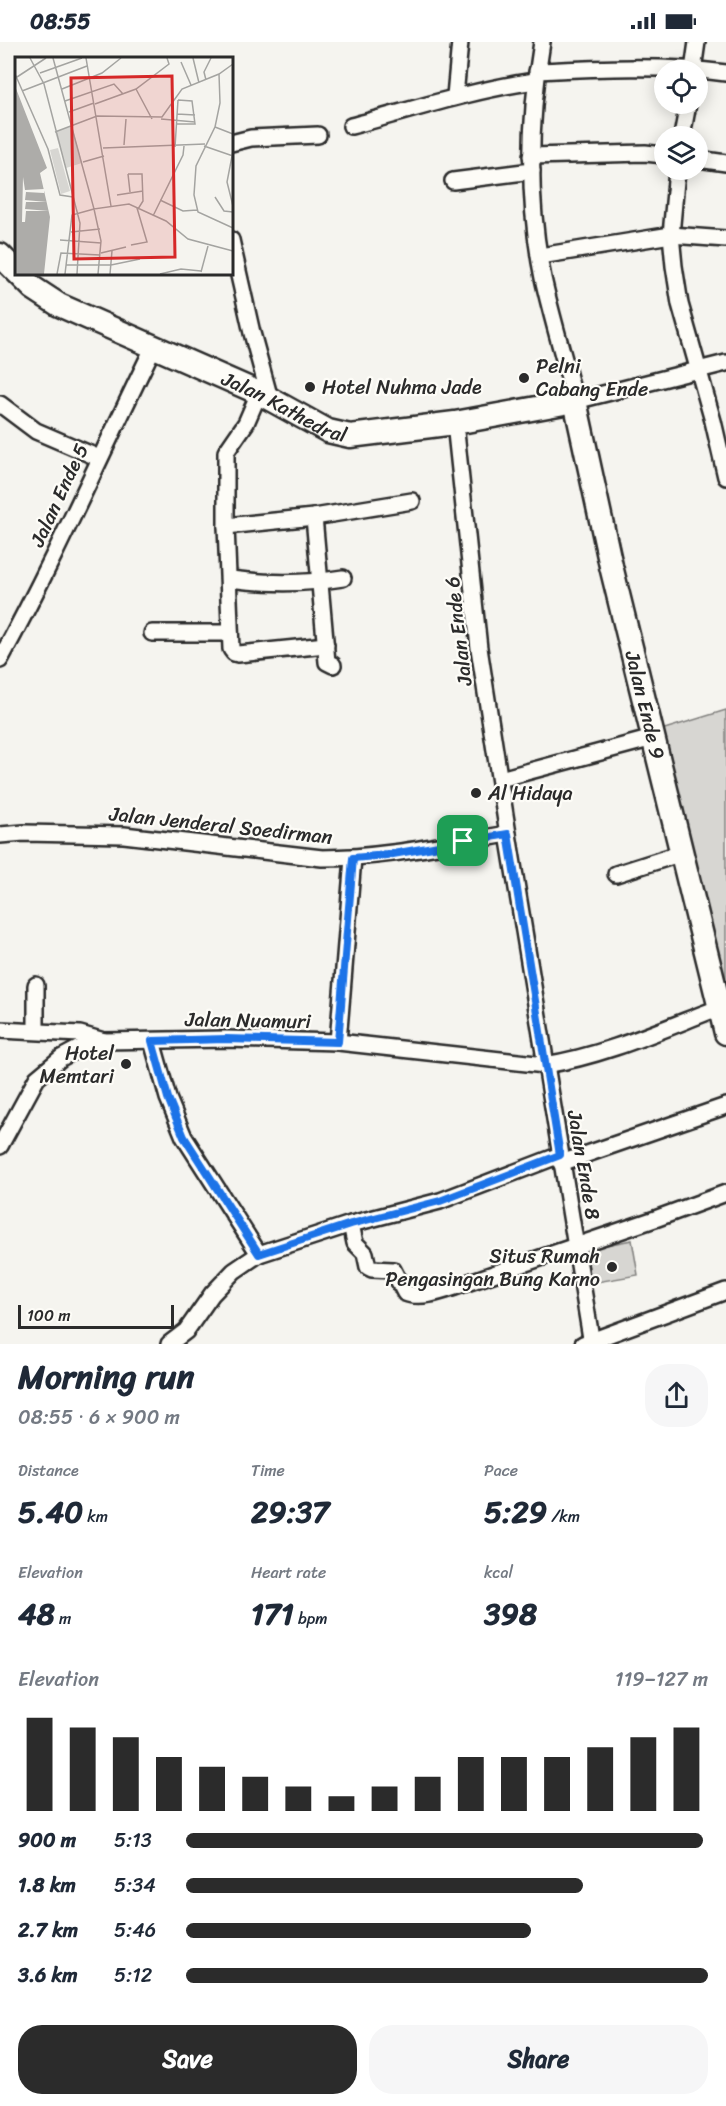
<!DOCTYPE html>
<meta charset="utf-8">
<style>
:root{--surface:#fff;--page:#f6f6f7;--text:#1f2937;--muted:#747a83;--accent:#2b2b2b}
body{margin:0;font-family:Sriracha,sans-serif;background:var(--page);color:var(--text);height:100vh;display:flex;flex-direction:column;font-size:22px;white-space:nowrap}
*{box-sizing:border-box;margin:0}
p{font-size:20px;color:var(--muted)}
.icon{flex:none;width:33px;height:33px;fill:none;stroke:currentColor;stroke-width:2;stroke-linecap:round;stroke-linejoin:round}
.map{position:relative;height:1302px;overflow:hidden}
.sheet{display:flex;flex-direction:column;background:var(--surface);flex:1}
.sheet>*{flex:none}
.controls{position:absolute;left:654px;top:18px;display:grid;gap:12px}
.controls a{display:grid;place-items:center;width:54px;height:54px;border-radius:50%;background:var(--surface);box-shadow:0 3px 15px #0003;font-size:30px}
.scale{position:absolute;left:18px;bottom:15px;width:156px;box-sizing:border-box;padding-left:6px;border:3px solid #2b2b2b;border-top:0;font-size:16px;line-height:21px;white-space:nowrap;color:#2b2b2b;-webkit-text-stroke:4px #fdfcf7;paint-order:stroke}
.pin{position:absolute;display:grid;place-items:center;width:51px;height:51px;color:#fff;margin:-26px;border-radius:12px;box-shadow:0 3px 9px #0006}
.round{display:grid;place-items:center;flex:none;width:63px;height:63px;border-radius:24px;background:var(--page)}
.overview{display:flex;align-items:center;justify-content:space-between;height:102px;padding:0 18px}
h1{font-size:33px;font-weight:800;line-height:45px}
.stats{display:grid;grid-template-columns:repeat(3,1fr);gap:9px;height:102px;padding:6px 18px}
.stats div{display:grid;align-content:center}
.stats b{font-size:30px;font-weight:800}
.stats small{font-size:16px;font-weight:400}
.stats p{font-size:16px}
.chart{height:168px;padding:12px 18px}
.chart p{display:flex;justify-content:space-between}
.chart svg{width:100%;height:108px;margin-top:6px;stroke:var(--accent);stroke-width:6}
.primary-button{display:flex;gap:12px;margin-top:auto;padding:12px 18px}
.primary-button a{flex:1;height:69px;border-radius:24px;background:var(--accent);color:#fff;font-size:24px;font-weight:800;line-height:69px;text-align:center}
.primary-button a+a{background:var(--page);color:var(--text)}
ul{padding:0 18px;list-style:none;font-size:20px}
li{display:grid;grid-template-columns:96px 72px 1fr;align-items:center;height:45px}
li i{height:15px;border-radius:8px;background:var(--accent)}
.status{display:flex;justify-content:space-between;align-items:center;height:42px;padding:0 30px;background:var(--surface);direction:ltr}
.status svg{height:16px;fill:currentColor}
.map>svg:first-child{display:block}
.green{fill:#d7d6d2;stroke:#81807e;stroke-width:1.5}
.lines{fill:none;stroke-linecap:round;stroke-linejoin:round}
.minor-casing{stroke:#2b2b2b;stroke-width:20}
.highway-casing{stroke:#2b2b2b;stroke-width:27}
.minor{stroke:#fdfcf7;stroke-width:15}
.highway{stroke:#fdfcf7;stroke-width:22}
.route-casing{stroke:#fff;stroke-width:12}
.route{stroke:#1a73e8;stroke-width:8}
.poi-dot{fill:#2b2b2b;stroke:#fdfcf7;stroke-width:2}
.labels{text-anchor:middle;stroke-width:4.5;stroke-linejoin:round;paint-order:stroke}
.poi-label{font-size:20px;fill:#2b2b2b;stroke:#fdfcf7;text-anchor:start}
.street-label{font-size:20px;fill:#2b2b2b;stroke:#fdfcf7}
.inset-road{fill:none;stroke:#a4a4a1;stroke-width:1.5}
.view{fill:#d62828;fill-opacity:0.15;stroke:#d62828;stroke-width:3}
.inset-edge{fill:none;stroke:#2b2b2b;stroke-width:3}
</style>
<div class="status"><b>08:55</b><svg viewBox="0 0 49 12"><path d="M0 12V9h3v3zM5 12V6h3v6zM10 12V3h3v9zM15 12V0h3v12zM26 1h20v11H26zM47 4h2v5h-2z"/></svg></div>
<div class="map">
<svg width="726" height="1302" viewBox="0 0 726 1302">
<rect width="100%" height="100%" fill="#f5f4ef"/>
<filter id="ink" filterUnits="userSpaceOnUse"><feTurbulence type="fractalNoise" baseFrequency=".0167" numOctaves="2"/><feDisplacementMap in="SourceGraphic" scale="12" xChannelSelector="R" yChannelSelector="G"/><feConvolveMatrix kernelMatrix="1 2 1 2 8 2 1 2 1" color-interpolation-filters="sRGB"/></filter>
<g filter="url(#ink)">
<!-- green -->
<g class="green">
<polygon points="726,668 726,957 658,689"/>
<polygon points="632,1198 638,1233 591,1241 586,1207"/>
</g>
<g class="lines">
<!-- minor casing -->
<g class="minor-casing">
<g id="minor">
<path d="M542 0C529 78 527 158 543 236 552 277 565 318 575 359L726 321"/>
<polyline points="693,28 697,0"/>
<path d="M537 29C600 26 664 23 726 31"/>
<polyline points="455,54 460,0"/>
<path d="M351 84C412 68 472 48 535 39"/>
<polyline points="682,94 688,62"/>
<polyline points="231,101 251,96 318,93"/>
<polyline points="531,114 645,111 664,113"/>
<polyline points="698,117 726,121"/>
<polyline points="677,128 671,193 674,224 680,262 713,379 726,435"/>
<polyline points="453,139 532,129"/>
<polyline points="231,198 252,291 270,357"/>
<polyline points="540,214 671,193 726,197"/>
<polyline points="259,351 246,381 226,410 226,484 231,607 234,611 238,612 326,603"/>
<polyline points="0,362 36,389 99,416"/>
<polyline points="455,381 479,606 508,792 592,1302"/>
<polyline points="314,475 327,620 333,623"/>
<polyline points="226,484 314,475 412,459"/>
<path d="M230 537C267 542 306 542 343 536"/>
<polyline points="152,591 230,591"/>
<path d="M0 618C56 515 103 408 154 304"/>
<polyline points="500,737 653,696"/>
<path d="M0 793 24 791 124 793 322 816C385 816 446 802 508 792"/>
<polyline points="616,832 682,811"/>
<polyline points="36,943 36,989"/>
<polyline points="0,988 80,992 104,999"/>
<polyline points="152,999 168,1056 184,1095 259,1212"/>
<polyline points="338,1000 353,816"/>
<path d="M0 1104 37 1036 61 1016 78 1007 104 999 226 997 338 1000 545 1023C608 1013 667 985 726 963"/>
<polyline points="561,1121 726,1064"/>
<path d="M351 1182 355 1201 365 1211 368 1225 372 1227 393 1228 405 1251C420 1257 440 1250 455 1245L655 1177 726 1151"/>
<polyline points="169,1302 186,1289 212,1252 234,1229 259,1212 351,1182 440,1159 560,1113"/>
<polyline points="583,1302 726,1249"/>
</g>
</g>
<!-- highway casing -->
<g class="highway-casing">
<g id="highway">
<polyline points="0,213 16,229"/>
<path id="s1" d="M18 231 33 246 59 263 259 351 328 389 350 394 455 381 575 359 611 524 726 991"/>
</g>
</g>
<!-- minor -->
<use href="#minor" class="minor"/>
<!-- highway -->
<use href="#highway" class="highway"/>
</g>
</g>
<g class="lines" filter="url(#ink)">
<!-- route casing -->
<g class="route-casing">
<polygon id="route" points="508,792 560,1113 440,1159 351,1182 259,1212 184,1095 168,1056 152,999 226,997 338,1000 353,816 387,813"/>
</g>
<!-- route -->
<use href="#route" class="route"/>
</g>
<!-- markers -->
<g class="poi-dot">
<circle cx="524" cy="336" r="6"/>
<circle cx="310" cy="345" r="6"/>
<circle cx="476" cy="751" r="6"/>
<circle cx="126" cy="1022" r="6"/>
<circle cx="612" cy="1225" r="6"/>
</g>
<g class="labels">
<!-- poi labels -->
<g class="poi-label">
<text x="536" y="331">Pelni<tspan x="536" dy="23">Cabang Ende</tspan></text>
<text x="322" y="352">Hotel Nuhma Jade</text>
<text x="488" y="758">Al Hidaya</text>
<text x="114" y="1018" text-anchor="end">Hotel<tspan x="114" dy="23">Memtari</tspan></text>
<text x="600" y="1221" text-anchor="end">Situs Rumah<tspan x="600" dy="23">Pengasingan Bung Karno</tspan></text>
</g>
<!-- street labels -->
<g class="street-label">
<text dy="7" stroke="none"><textPath href="#s1" startOffset="300">Jalan Kathedral</textPath></text>
<text transform="translate(59 453) rotate(-65)" y="7">Jalan Ende 5</text>
<text transform="translate(458 589) rotate(-97)" y="7">Jalan Ende 6</text>
<text dy="7" stroke="none"><textPath href="#s1" startOffset="912">Jalan Ende 9</textPath></text>
<text transform="translate(221 783) rotate(6)" y="7">Jalan Jenderal Soedirman</text>
<text transform="translate(248 978) rotate(1)" y="7">Jalan Nuamuri</text>
<text transform="translate(584 1123) rotate(80)" y="7">Jalan Ende 8</text>
</g>
</g>
<!-- overview -->
<g transform="translate(15 15)">
<rect width="218" height="218" fill="#f5f4ef"/>
<path d="M57 69 67 106 51 111 40 75ZM43 91 55 134 46 137 35 93Z" fill="#d7d6d2"/>
<path d="M0 29 32 111 25 116 35 160 29 217H0Z" fill="#adaca9"/>
<path d="M8 120 10 133 29 132V136L11 135 10 143 32 145H11L10 152 34 154H11L10 165H7Z" fill="#f5f4ef"/>
<path class="inset-road" d="M15 1 29 27 65 166 62 217M38 1 79 152 114 147 151 164 173 182 218 194M71 1 96 149M178 1 184 26M166 5 176 28M25 16 67 1M0 17 33 92 45 138 58 140M2 20 31 1M191 23 189 15 196 1M47 32 87 16 106 1M121 32 137 62M7 34 72 9M50 44 99 27 108 37M80 47 121 32 154 7 152 1M54 55 79 46M162 57 180 58M146 62 180 65M161 67H180L177 44 163 43M200 70 205 46 204 17M40 75 82 59 147 60 167 32 204 17 218 7M218 77 200 70 181 109 179 138 183 155 218 171M109 88 111 62M189 89 218 99M160 90 163 43M88 91 190 87M218 94 212 125 218 149M68 105 89 99M113 117H127L128 144 123 152M113 117 115 135M102 138 128 134M200 140 209 154 218 155M145 143 168 154 182 153M138 159 168 98 169 89M56 175 85 172M45 183 86 186M116 188 132 185 122 151M86 196 111 190M51 208H96L125 202M186 215 193 189M42 217 46 196 85 198M50 217 57 158 79 152 86 184 83 217M95 217 97 194M145 217 166 212 186 214"/>
<path class="view" d="M157 19 160 200 59 202 56 21Z"/>
<rect width="218" height="218" class="inset-edge"/>
</g>
</svg>
<div class="controls">
<a><svg class="icon" aria-label="locate" viewBox="0 0 24 24"><circle cx="12" cy="12" r="6"/><path d="M12 2v4M12 18v4M2 12h4M18 12h4"/></svg></a>
<a><svg class="icon" aria-label="layers" viewBox="0 0 24 24"><path d="M12 4l9 5-9 5-9-5zM3 14l9 5 9-5"/></svg></a>
</div>
<div class="scale">100 m</div>
<div class="pin" style="left:463px;top:799px;background:#1e9e55"><svg class="icon" aria-label="arrive" viewBox="0 0 24 24"><path d="M6 21V4h12l-3 4 3 4H6"/></svg></div>
</div>
<section class="sheet">
<div class="overview"><div><h1>Morning run</h1><p>08:55 · 6 × 900 m</p></div><a class="round"><svg class="icon" aria-label="share" viewBox="0 0 24 24"><path d="M12 15V3M7 8l5-5 5 5M5 13v7h14v-7"/></svg></a></div>
<div class="stats">
<div><p>Distance</p><b>5.40<small> km</small></b></div>
<div><p>Time</p><b>29:37</b></div>
<div><p>Pace</p><b>5:29<small> /km</small></b></div>
</div>
<div class="stats">
<div><p>Elevation</p><b>48<small> m</small></b></div>
<div><p>Heart rate</p><b>171<small> bpm</small></b></div>
<div><p>kcal</p><b>398</b></div>
</div>
<div class="chart"><p><span>Elevation</span>119–127 m</p>
<svg viewBox="0 0 160 44" preserveAspectRatio="none"><path d="M5 44V6M15 44V10M25 44V14M35 44V22M45 44V26M55 44V30M65 44V34M75 44V38M85 44V34M95 44V30M105 44V22M115 44V22M125 44V22M135 44V18M145 44V14M155 44V10"/></svg>
</div>
<ul>
<li><b>900 m</b>5:13<i style="width:99%"></i></li>
<li><b>1.8 km</b>5:34<i style="width:76%"></i></li>
<li><b>2.7 km</b>5:46<i style="width:66%"></i></li>
<li><b>3.6 km</b>5:12<i style="width:100%"></i></li>
</ul>
<div class="primary-button"><a>Save</a><a>Share</a></div>
</section>
